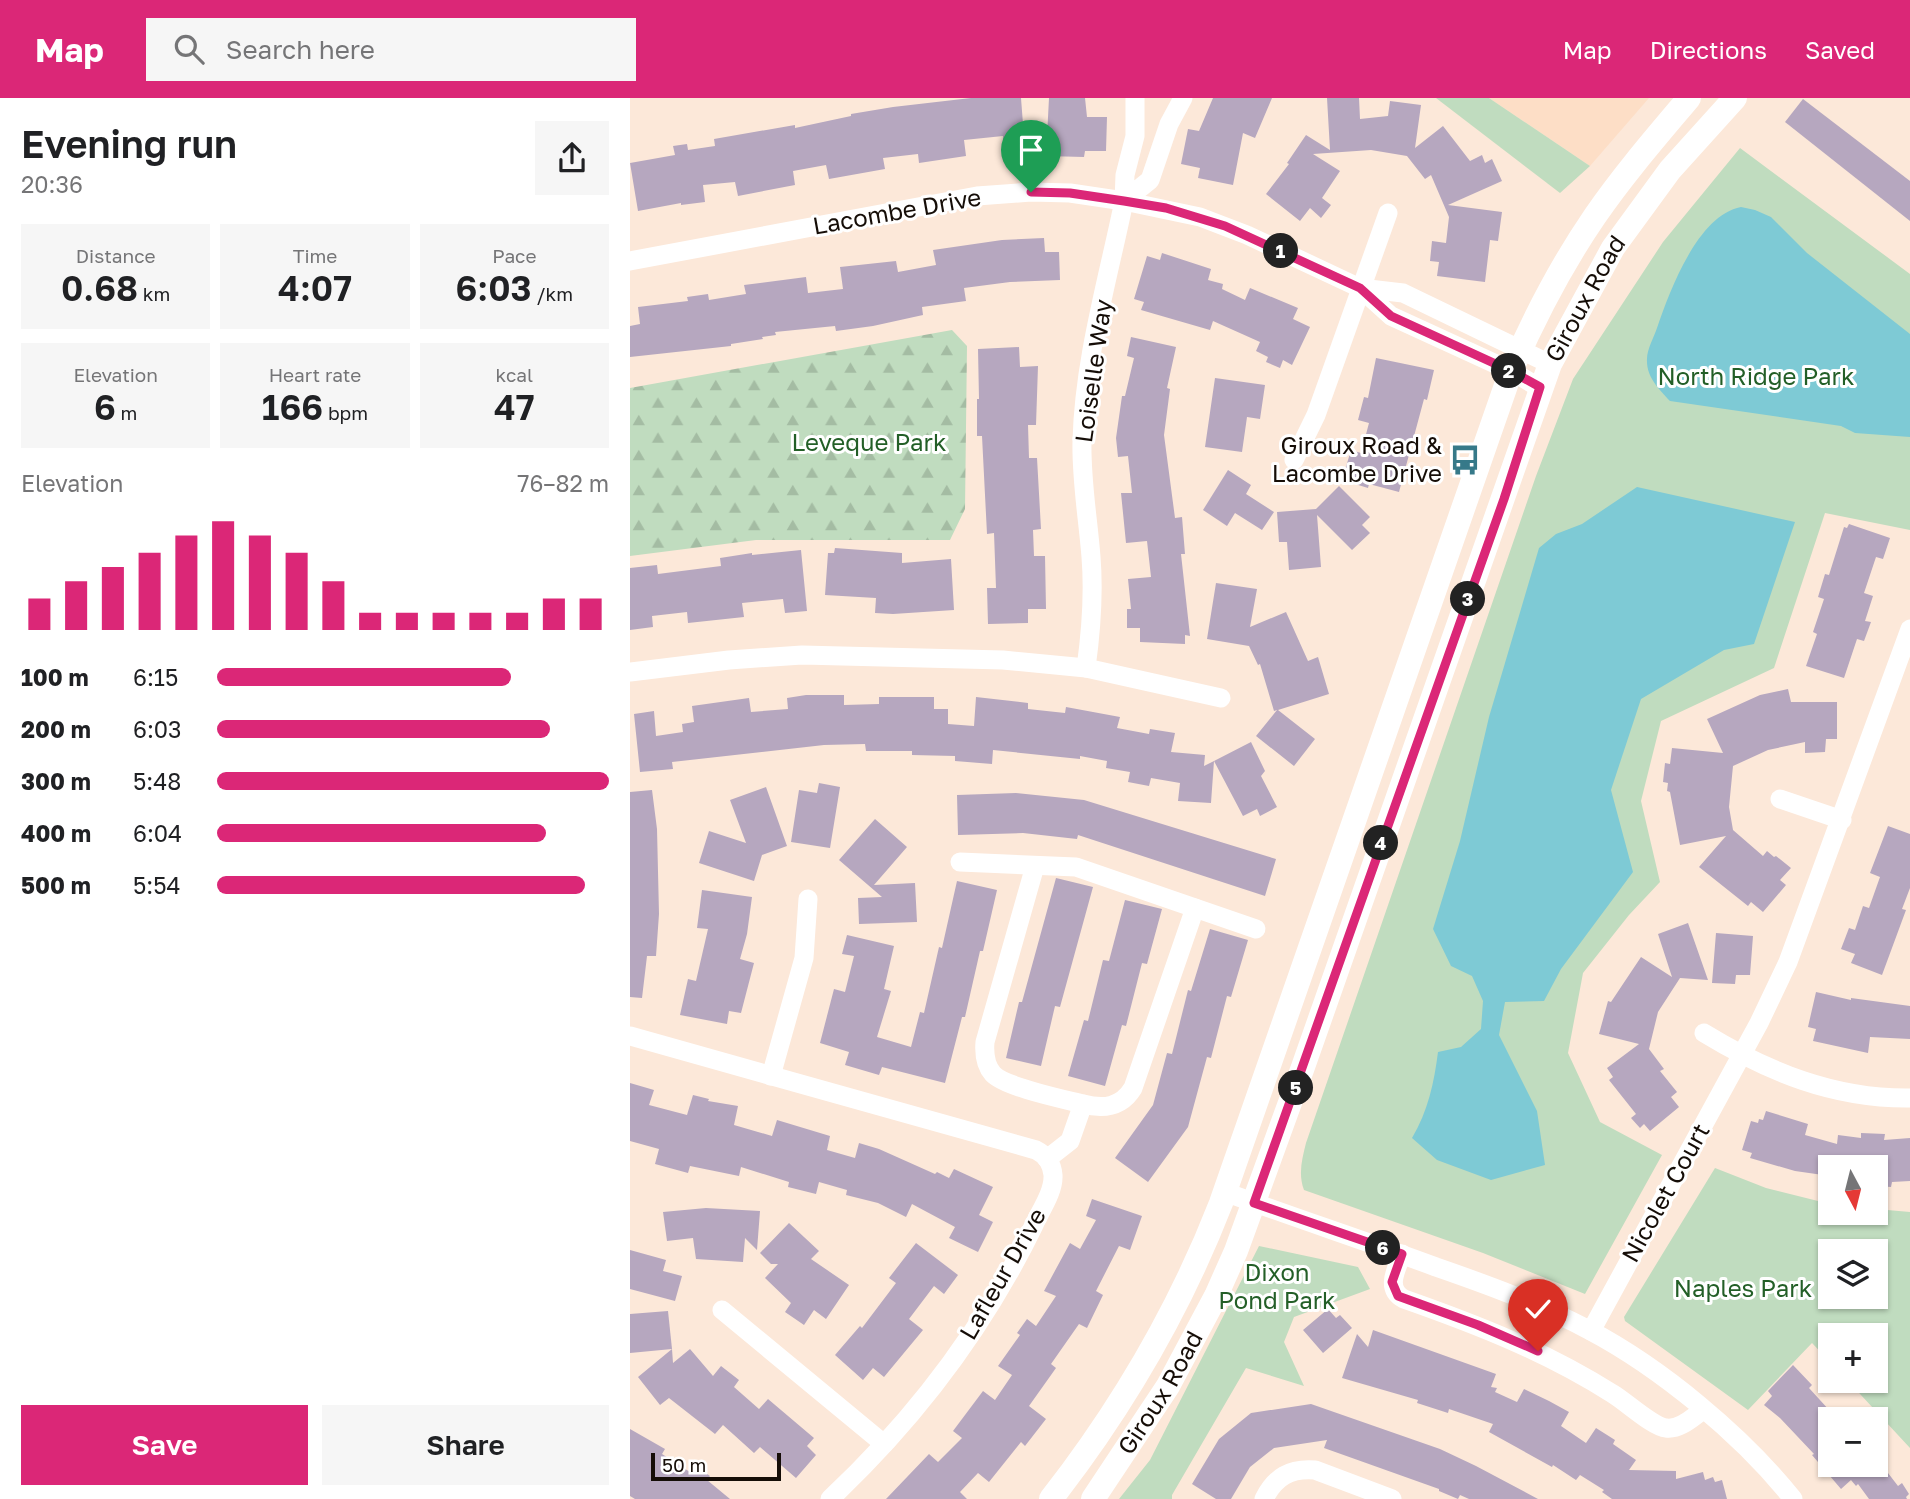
<!DOCTYPE html>
<meta charset="utf-8">
<style>
:root{--surface:#fff;--page:#f6f6f6;--text:#202124;--muted:#757577;--accent:#db2777}
body{margin:0;font-family:"Golos Text",sans-serif;background:var(--page);color:var(--text);height:100vh;display:flex;flex-direction:column;font-size:26px;white-space:nowrap}
*{box-sizing:border-box;margin:0}
p{font-size:23px;color:var(--muted)}
.icon{flex:none;width:38px;height:38px;fill:none;stroke:currentColor;stroke-width:2;stroke-linecap:round;stroke-linejoin:round}
.map{position:relative;flex:1;overflow:hidden}
.details{display:flex;flex-direction:column;background:var(--surface);width:630px}
.details>*{flex:none}
.needle{width:46px;rotate:173deg}
.fabs{position:absolute;left:1188px;top:1057px;display:grid;gap:14px}
.fabs a{display:grid;place-items:center;width:70px;height:70px;border-radius:0px;background:var(--surface);box-shadow:0 2px 5px #0004;font-size:35px}
.scale{position:absolute;left:21px;bottom:18px;width:130px;box-sizing:border-box;padding-left:7px;border:4px solid #150d07;border-top:0;font-size:19px;line-height:24px;white-space:nowrap;color:#150d07;-webkit-text-stroke:5px #fff;paint-order:stroke}
.pin{position:absolute;display:grid;place-items:center;width:60px;height:60px;color:#fff;margin:-72px -30px;border-radius:50% 50% 50% 0;rotate:-45deg;box-shadow:0 0 7px #0007}
.pin .icon{rotate:45deg}
.km{position:absolute;width:35px;height:35px;margin:-18px;border-radius:50%;background:#222;color:#fff;font-size:19px;line-height:35px;text-align:center}
.round{display:grid;place-items:center;flex:none;width:74px;height:74px;border-radius:0px;background:var(--page)}
.headline{display:flex;align-items:center;justify-content:space-between;height:119px;padding:0 21px}
h1{font-size:38px;font-weight:600;line-height:52px}
.stats{display:grid;grid-template-columns:repeat(3,1fr);gap:10px;height:119px;padding:7px 21px}
.stats div{display:grid;align-content:center;border-radius:0px;background:var(--page);text-align:center}
.stats b{font-size:35px;font-weight:600}
.stats small{font-size:19px;font-weight:400}
.stats p{font-size:19px}
.chart{height:196px;padding:14px 21px}
.chart p{display:flex;justify-content:space-between}
.chart svg{width:100%;height:126px;margin-top:7px;stroke:var(--accent);stroke-width:6}
.button{display:flex;gap:14px;margin-top:auto;padding:14px 21px}
.button a{flex:1;height:80px;border-radius:0px;background:var(--accent);color:#fff;font-size:28px;font-weight:600;line-height:80px;text-align:center}
.button a+a{background:var(--page);color:var(--text)}
ul{padding:0 21px;list-style:none;font-size:23px}
li{display:grid;grid-template-columns:112px 84px 1fr;align-items:center;height:52px}
li i{height:18px;border-radius:9px;background:var(--accent)}
header{display:flex;align-items:center;gap:42px;box-sizing:border-box;height:98px;padding:0 35px;background:var(--accent);color:#fff}
header strong{font-size:33px}
nav{display:flex;gap:38px;margin-inline-start:auto;font-size:24px}
.search{width:490px;height:63px;background:var(--page);display:flex;align-items:center;gap:18px;box-sizing:border-box;padding:0 24px;border-radius:0px;color:var(--muted);font-size:26px}
main{display:flex;flex:1;min-height:0}
.map>svg:first-child{display:block}
.built{fill:#fddec6}
.forest{fill:url(#forest-firs)}
.park{fill:#c0dcbf;fill-rule:evenodd}
.water{fill:#7ecad5}
.building{fill:#b6a7bf}
.lines{fill:none;stroke-linecap:round;stroke-linejoin:round}
.minor{stroke:#fff;stroke-width:19}
.major{stroke:#fff;stroke-width:24}
.route-casing{stroke:#fff;stroke-width:14}
.route{stroke:#db2777;stroke-width:9}
.labels{text-anchor:middle;stroke-width:6;stroke-linejoin:round;paint-order:stroke}
.street-label{font-size:24px;fill:#150d07;stroke:#fff}
.park-label{font-size:24px;fill:#235f27;stroke:#fff}
.poi-label{font-size:24px;fill:#150d07;stroke:#fff;text-anchor:end}
</style>
<header>
<strong>Map</strong>
<div class="search"><svg class="icon" aria-label="search" viewBox="0 0 24 24"><circle cx="10" cy="10" r="6"/><path d="M15 15l6 6"/></svg>Search here</div>
<nav><a>Map</a><a>Directions</a><a>Saved</a></nav>
</header>
<main>
<section class="details">
<div class="headline"><div><h1>Evening run</h1><p>20:36</p></div><a class="round"><svg class="icon" aria-label="share" viewBox="0 0 24 24"><path d="M12 15V3M7 8l5-5 5 5M5 13v7h14v-7"/></svg></a></div>
<div class="stats">
<div><p>Distance</p><b>0.68<small> km</small></b></div>
<div><p>Time</p><b>4:07</b></div>
<div><p>Pace</p><b>6:03<small> /km</small></b></div>
</div>
<div class="stats">
<div><p>Elevation</p><b>6<small> m</small></b></div>
<div><p>Heart rate</p><b>166<small> bpm</small></b></div>
<div><p>kcal</p><b>47</b></div>
</div>
<div class="chart"><p><span>Elevation</span>76–82 m</p>
<svg viewBox="0 0 160 44" preserveAspectRatio="none"><path d="M5 44V33M15 44V27M25 44V22M35 44V17M45 44V11M55 44V6M65 44V11M75 44V17M85 44V27M95 44V38M105 44V38M115 44V38M125 44V38M135 44V38M145 44V33M155 44V33"/></svg>
</div>
<ul>
<li><b>100 m</b>6:15<i style="width:75%"></i></li>
<li><b>200 m</b>6:03<i style="width:85%"></i></li>
<li><b>300 m</b>5:48<i style="width:100%"></i></li>
<li><b>400 m</b>6:04<i style="width:84%"></i></li>
<li><b>500 m</b>5:54<i style="width:94%"></i></li>
</ul>
<div class="button"><a>Save</a><a>Share</a></div>
</section>
<div class="map">
<svg width="1280" height="1401" viewBox="0 0 1280 1401">
<defs>
<pattern id="forest-firs" width="22" height="20" patternUnits="userSpaceOnUse" patternTransform="scale(1.75)"><rect width="22" height="20" fill="#c0dcbf"/><path d="M5 1l3.5 6h-7zM16 11l3.5 6h-7z" fill="#a4bca3"/></pattern>
</defs>
<rect width="100%" height="100%" fill="#fce8d9"/>
<!-- built -->
<polygon class="built" points="859,0 1019,0 960,68"/>
<!-- forest -->
<polygon class="forest" points="322,232 337,248 335,411 320,442 126,442 0,458 0,290"/>
<!-- park -->
<g class="park">
<polygon points="806,0 859,0 960,68 930,95"/>
<path d="M1110 50 1280 176V432L1195 415 1144 570 1031 623 1011 703 1030 784 999 817 953 875 938 955 970 1024 1032 1057 955 1196 853 1155 674 1092C668 1076 672 1061 676 1045L906 378 943 281 1033 144Z"/>
<path d="M1085 1070 1136 1090 1200 1106V1115H1246V1111L1280 1114V1350L1218 1283H1246V1237H1200V1264L1182 1245 1118 1312 995 1223 994 1219ZM1246 1153V1199H1200V1153Z"/>
<polygon points="629,1148 728,1169 740,1191 664,1219 654,1244 674,1288 616,1270 542,1397 542,1401 489,1401 520,1362"/>
</g>
<!-- water -->
<g class="water">
<path d="M1111 109 1125 112 1141 119 1177 155 1280 236V339L1225 335 1211 328 1040 303C1029 291 1016 279 1017 261 1017 251 1024 239 1027 230 1040 192 1068 117 1111 109Z"/>
<path d="M1007 389 1165 424 1124 546 1094 552 1011 601 981 692 1003 774 931 871 914 903 875 904 869 937 907 1013 915 1067 861 1082 807 1062 782 1040C798 1013 804 985 808 954L831 949 851 931 853 903 842 878 821 868 803 831 830 743 859 619 909 450 926 436 952 426Z"/>
</g>
<!-- building -->
<g class="building">
<polygon points="341,0 391,0 395,52 374,54 373,38 334,42 336,58 289,65 288,56 253,60 255,71 199,81 196,67 163,73 165,87 108,98 105,84 73,87 75,104 51,107 51,105 8,113 0,65 45,57 43,48 57,46 58,52 85,48 84,41 165,27 165,30 221,18 221,16 263,9"/>
<polygon points="419,0 455,0 457,19 477,19 476,53 455,53 454,59 416,58"/>
<polygon points="583,0 642,0 625,40 613,35 603,87 568,80 570,70 551,66 558,31 569,33"/>
<polygon points="697,0 729,0 730,21 758,18 760,3 791,7 785,50 813,28 840,63 852,57 855,65 862,61 872,83 818,107 872,114 868,143 860,142 855,184 807,178 809,164 800,163 802,143 816,145 819,119 801,77 795,81 777,58 741,52 683,56 710,73 692,100 701,107 691,120 680,110 670,123 636,96 659,66 657,65 676,37 700,52"/>
<polygon points="1173,1 1280,83 1280,123 1155,24"/>
<polygon points="414,140 415,154 429,154 430,182 380,184 334,190 336,203 292,209 293,217 243,228 206,233 205,228 145,234 146,237 132,239 133,241 101,246 101,248 0,259 0,228 10,226 8,209 58,203 57,199 78,196 79,202 116,196 114,187 176,179 178,195 213,191 210,169 266,163 268,174 306,167 303,152 372,142"/>
<polygon points="532,155 581,171 578,182 593,186 592,191 615,202 620,190 668,210 663,221 680,229 662,267 653,262 650,270 636,264 638,259 626,253 630,244 583,223 580,232 511,212 514,204 504,201 517,158 530,162"/>
<polygon points="501,239 546,249 537,290 540,291 534,337 545,420 552,419 555,456 551,456 560,538 555,537 555,546 510,544 510,530 497,530 497,511 501,511 498,481 521,479 517,443 496,445 491,395 502,395 498,358 488,359 486,340 492,298 495,298 504,260 497,258"/>
<polygon points="389,249 390,269 408,268 406,327 398,327 399,360 407,360 411,431 403,432 404,458 415,458 416,511 398,511 398,525 358,526 357,490 366,490 364,435 357,436 352,338 347,338 347,301 349,301 348,251"/>
<polygon points="746,260 804,272 797,302 794,301 769,394 739,386 738,390 712,382 721,352 731,355 739,325 728,322 734,299 738,300"/>
<polygon points="585,280 635,287 630,321 617,319 612,354 575,349"/>
<polygon points="598,372 621,387 616,396 644,414 632,432 605,415 597,428 573,412"/>
<polygon points="709,388 740,419 732,427 740,435 722,452 687,417 691,469 659,472 657,444 649,444 647,414 686,411"/>
<polygon points="1219,426 1260,440 1253,461 1246,459 1234,495 1243,498 1235,523 1241,524 1234,543 1227,541 1214,580 1176,568 1187,536 1183,534 1194,501 1188,499 1195,476 1199,477 1214,429 1217,430"/>
<polygon points="205,450 272,455 272,465 321,461 324,512 263,516 245,515 246,500 195,497 198,455 204,455"/>
<polygon points="171,452 177,513 155,515 153,501 112,505 114,519 58,525 57,514 22,518 23,529 0,532 0,470 27,467 28,476 91,468 90,460 122,455 122,457"/>
<polygon points="586,485 627,491 620,529 656,514 678,563 688,559 699,596 648,612 685,641 664,668 626,638 647,612 644,613 630,566 628,567 619,548 577,541"/>
<polygon points="1158,591 1161,604 1207,604 1207,641 1196,641 1195,654 1175,655 1175,644 1138,652 1103,668 1099,709 1103,732 1133,758 1137,753 1144,759 1146,758 1161,770 1150,782 1156,787 1133,814 1121,804 1118,808 1069,769 1096,738 1050,747 1040,694 1037,693 1038,685 1033,684 1035,665 1040,666 1042,650 1093,655 1077,621 1130,597"/>
<polygon points="176,597 214,597 214,607 249,606 249,599 304,599 304,611 318,611 318,626 344,628 346,599 398,605 398,611 435,615 436,609 490,619 487,630 519,636 520,631 545,635 541,654 575,657 574,668 584,663 581,705 548,703 550,685 521,680 519,688 498,684 500,674 476,670 477,663 450,658 450,661 363,652 362,666 325,663 325,658 282,657 282,653 236,653 235,646 194,647 42,664 43,671 10,674 4,616 24,613 26,638 53,634 52,626 64,624 62,608 119,600 121,614 158,611 157,600"/>
<polygon points="621,644 635,673 631,678 647,709 630,718 627,711 613,718 584,663"/>
<polygon points="189,685 210,689 200,750 161,744 169,692 187,695"/>
<polygon points="136,689 157,748 132,757 124,783 69,765 79,733 116,745 100,702"/>
<polygon points="22,692 27,731 29,816 26,858 17,858 12,900 0,899 0,694"/>
<polygon points="386,695 454,702 646,761 635,798 448,737 447,741 393,735 328,737 327,697"/>
<polygon points="245,721 277,749 244,787 285,785 287,824 229,826 228,800 252,799 209,762"/>
<polygon points="1258,728 1280,736 1280,790 1272,811 1276,812 1252,877 1221,865 1225,856 1211,851 1219,830 1225,832 1233,808 1239,810 1250,779 1240,775"/>
<polygon points="426,780 463,789 430,909 425,908 411,968 376,960 389,904 392,904"/>
<polygon points="327,783 367,792 353,853 350,853 335,919 332,919 315,985 252,969 249,977 215,967 219,954 190,945 204,891 215,894 224,858 212,856 217,837 264,848 254,891 261,893 247,939 281,949 290,914 294,915 309,849 312,850"/>
<polygon points="72,792 122,799 117,836 110,861 124,865 111,915 99,913 97,926 50,917 58,881 66,883 78,831 67,830"/>
<polygon points="495,802 532,811 517,866 512,865 496,928 492,927 475,988 438,978 454,922 458,923 473,862 479,863"/>
<polygon points="1058,825 1078,882 1050,880 1028,914 1019,951 1034,971 1030,973 1047,994 1041,999 1049,1009 1020,1033 1014,1026 1010,1030 1001,1020 1006,1016 979,982 983,979 977,970 1009,946 969,936 978,903 981,904 1011,859 1042,879 1028,836"/>
<polygon points="580,831 618,842 601,899 597,898 581,960 577,959 558,1029 518,1084 485,1060 523,1007 537,955 542,956 558,892 561,893"/>
<polygon points="1086,835 1123,838 1120,877 1106,877 1105,886 1082,885"/>
<polygon points="1186,894 1221,902 1221,900 1280,908 1280,941 1240,939 1238,955 1183,943 1186,931 1178,929"/>
<polygon points="0,985 24,992 19,1007 57,1017 63,997 79,1001 78,1003 108,1008 104,1027 142,1038 147,1022 200,1038 197,1052 225,1060 229,1045 249,1051 305,1076 307,1074 319,1080 324,1071 363,1089 349,1117 363,1124 348,1154 319,1140 325,1129 282,1106 276,1119 248,1105 216,1097 217,1092 189,1084 186,1096 158,1089 159,1084 111,1069 109,1078 60,1068 58,1075 25,1066 29,1051 0,1043"/>
<polygon points="1136,1013 1178,1026 1175,1037 1207,1046 1208,1037 1231,1040 1231,1035 1255,1036 1254,1042 1280,1040 1280,1083 1262,1084 1261,1089 1246,1088 1246,1069 1200,1069 1200,1078 1165,1073 1120,1060 1122,1055 1112,1052 1121,1023 1128,1025 1129,1021 1133,1022"/>
<polygon points="462,1101 512,1118 500,1152 489,1148 466,1193 473,1197 457,1230 449,1226 421,1266 426,1270 399,1308 416,1321 395,1348 391,1344 359,1384 348,1375 330,1394 337,1401 256,1401 299,1356 308,1364 332,1340 323,1333 353,1293 365,1302 382,1277 368,1268 390,1237 387,1235 397,1221 406,1228 426,1198 414,1193 440,1145 450,1151 466,1122 456,1118"/>
<polygon points="76,1110 130,1113 127,1152 115,1140 113,1164 66,1161 63,1140 37,1143 33,1114"/>
<polygon points="159,1125 189,1153 181,1161 219,1187 196,1221 184,1212 174,1227 155,1214 161,1205 135,1180 148,1166 141,1166 130,1155"/>
<polygon points="286,1145 328,1177 314,1196 304,1188 279,1221 293,1232 254,1279 243,1270 233,1282 205,1257 230,1228 232,1230 266,1185 259,1180"/>
<polygon points="0,1152 36,1162 33,1173 52,1178 45,1203 0,1191"/>
<polygon points="698,1211 706,1220 710,1217 722,1230 693,1255 673,1232"/>
<polygon points="38,1213 42,1251 0,1255 0,1216"/>
<polygon points="743,1232 866,1276 861,1289 867,1290 865,1294 887,1304 894,1291 919,1303 939,1314 931,1328 956,1345 966,1330 985,1342 983,1346 1006,1362 999,1372 1046,1373 1046,1381 1073,1374 1075,1382 1083,1379 1085,1384 1092,1382 1097,1401 982,1401 972,1394 974,1392 950,1377 946,1382 923,1367 922,1369 859,1334 863,1326 819,1311 818,1315 787,1305 788,1302 712,1280 727,1236 738,1249"/>
<polygon points="42,1251 43,1265 60,1251 83,1278 91,1268 109,1282 104,1289 129,1311 138,1301 184,1340 177,1348 186,1357 166,1380 130,1349 124,1355 93,1327 85,1336 39,1300 30,1307 8,1279"/>
<polygon points="1163,1267 1182,1287 1179,1290 1200,1313 1200,1367 1243,1367 1252,1379 1258,1375 1268,1388 1272,1385 1279,1396 1276,1399 1277,1401 1239,1401 1228,1386 1226,1388 1221,1382 1211,1391 1182,1357 1184,1356 1150,1320 1134,1307 1142,1298 1138,1293"/>
<polygon points="681,1306 810,1351 846,1368 908,1401 839,1401 830,1397 828,1401 809,1393 809,1391 694,1350 697,1342 644,1350 620,1369 601,1401 586,1401 562,1386 589,1341 621,1315"/>
<polygon points="0,1331 35,1351 32,1356 63,1376 68,1369 80,1378 77,1382 100,1401 5,1401 0,1398"/>
</g>
<g class="lines">
<!-- minor -->
<g class="minor">
<polyline points="505,0 505,38 495,77 494,103 520,82 539,26 553,0"/>
<polyline points="0,163 347,98 401,94 440,95 494,103 570,119 617,137 730,190 761,218 881,273 910,290"/>
<polyline points="730,190 773,195 920,266"/>
<polyline points="664,362 686,317 758,115"/>
<path d="M456 570C461 534 464 496 461 459 458 420 451 382 452 343 454 262 478 181 494 103"/>
<polyline points="0,574 99,562 172,557 373,562 456,570 591,600"/>
<polyline points="1150,701 1212,722"/>
<path d="M330 764 446 769 565 810 503 990C491 1010 473 1011 453 1006L440 1043 417 1061"/>
<path d="M405 768 355 944C354 956 355 967 363 976 375 989 433 1001 453 1006"/>
<polyline points="565,810 626,831"/>
<path d="M1074 935C1138 974 1204 1001 1280 1000"/>
<path d="M0 938 406 1052C416 1057 422 1066 423 1077 424 1094 410 1113 404 1127 354 1230 283 1323 200 1401"/>
<polyline points="141,978 174,860 178,801"/>
<path d="M595 1094C665 1120 736 1143 806 1169 858 1187 910 1206 959 1232 1031 1270 1112 1337 1163 1401"/>
<path d="M772 1156C766 1172 755 1191 774 1201 848 1227 917 1254 983 1296 995 1303 1023 1329 1036 1330 1050 1332 1063 1319 1073 1312"/>
<polyline points="92,1212 254,1346"/>
<polyline points="961,1233 1129,925 1158,864 1280,531"/>
<path d="M634 1401C645 1379 660 1370 685 1372L762 1401"/>
</g>
<!-- major -->
<g class="major">
<path d="M421 1401C492 1310 549 1213 591 1105L881 273C904 220 932 166 965 118 994 76 1027 38 1059 0"/>
<path id="s1" d="M463 1401 538 1288 586 1198 606 1153 673 969 920 266 983 150 1040 72 1105 0"/>
</g>
</g>
<g class="lines">
<!-- route casing -->
<g class="route-casing">
<polyline id="route" points="401,94 440,95 494,103 536,110 595,128 730,190 761,218 881,273 910,289 874,401 624,1105 772,1156 762,1184 768,1198 848,1227 908,1253"/>
</g>
<!-- route -->
<use href="#route" class="route"/>
</g>
<!-- icons -->
<defs>
<g id="bus-bare" transform="scale(2.415)"><path d="M-5-6H5V4H4V6H2V4H-2V6H-4V4H-5ZM-3.5-4V0h7V-4ZM-3.5 1.2v1.5H-2V1.2ZM2 1.2v1.5H3.5V1.2Z" fill="#367989" stroke="#fff" stroke-width="2.5" paint-order="stroke"/></g>
</defs>
<g fill-rule="evenodd">
<use href="#bus-bare" x="835" y="362"/>
</g>
<g class="labels">
<!-- street labels -->
<g class="street-label">
<text transform="translate(267 114) rotate(-10)" y="8">Lacombe Drive</text>
<text dy="8" stroke="none"><textPath href="#s1" startOffset="1302">Giroux Road</textPath></text>
<text transform="translate(464 273) rotate(-82)" y="8">Loiselle Way</text>
<text transform="translate(1036 1095) rotate(-61)" y="8">Nicolet Court</text>
<text transform="translate(373 1176) rotate(-60)" y="8">Lafleur Drive</text>
<text dy="8" stroke="none"><textPath href="#s1" startOffset="126">Giroux Road</textPath></text>
</g>
<!-- park labels -->
<g class="park-label">
<text x="1126" y="287">North Ridge Park</text>
<text x="239" y="353">Leveque Park</text>
<text x="647" y="1183">Dixon<tspan x="647" dy="28">Pond Park</tspan></text>
<text x="1113" y="1199">Naples Park</text>
</g>
<!-- poi labels -->
<g class="poi-label">
<text x="812" y="356">Giroux Road &amp;<tspan x="812" dy="28">Lacombe Drive</tspan></text>
</g>
</g>
</svg>
<div class="fabs">
<a><svg class="needle" viewBox="-14 -14 28 28"><path d="M0-13l5 13h-10z" fill="#e53935"/><path d="M0 13l5-13h-10z" fill="#757577"/></svg></a>
<a><svg class="icon" aria-label="layers" viewBox="0 0 24 24"><path d="M12 4l9 5-9 5-9-5zM3 14l9 5 9-5"/></svg></a>
<a>+</a>
<a>−</a>
</div>
<div class="scale">50 m</div>
<div class="pin" style="left:401px;top:94px;background:#1e9e55"><svg class="icon" aria-label="arrive" viewBox="0 0 24 24"><path d="M6 21V4h12l-3 4 3 4H6"/></svg></div>
<div class="pin" style="left:908px;top:1253px;background:#d93025"><svg class="icon" aria-label="check" viewBox="0 0 24 24"><path d="M5 12l5 5 9-10"/></svg></div>
<b class="km" style="left:651px;top:153px">1</b>
<b class="km" style="left:879px;top:273px">2</b>
<b class="km" style="left:838px;top:501px">3</b>
<b class="km" style="left:751px;top:745px">4</b>
<b class="km" style="left:666px;top:990px">5</b>
<b class="km" style="left:753px;top:1150px">6</b>
</div>
</main>
